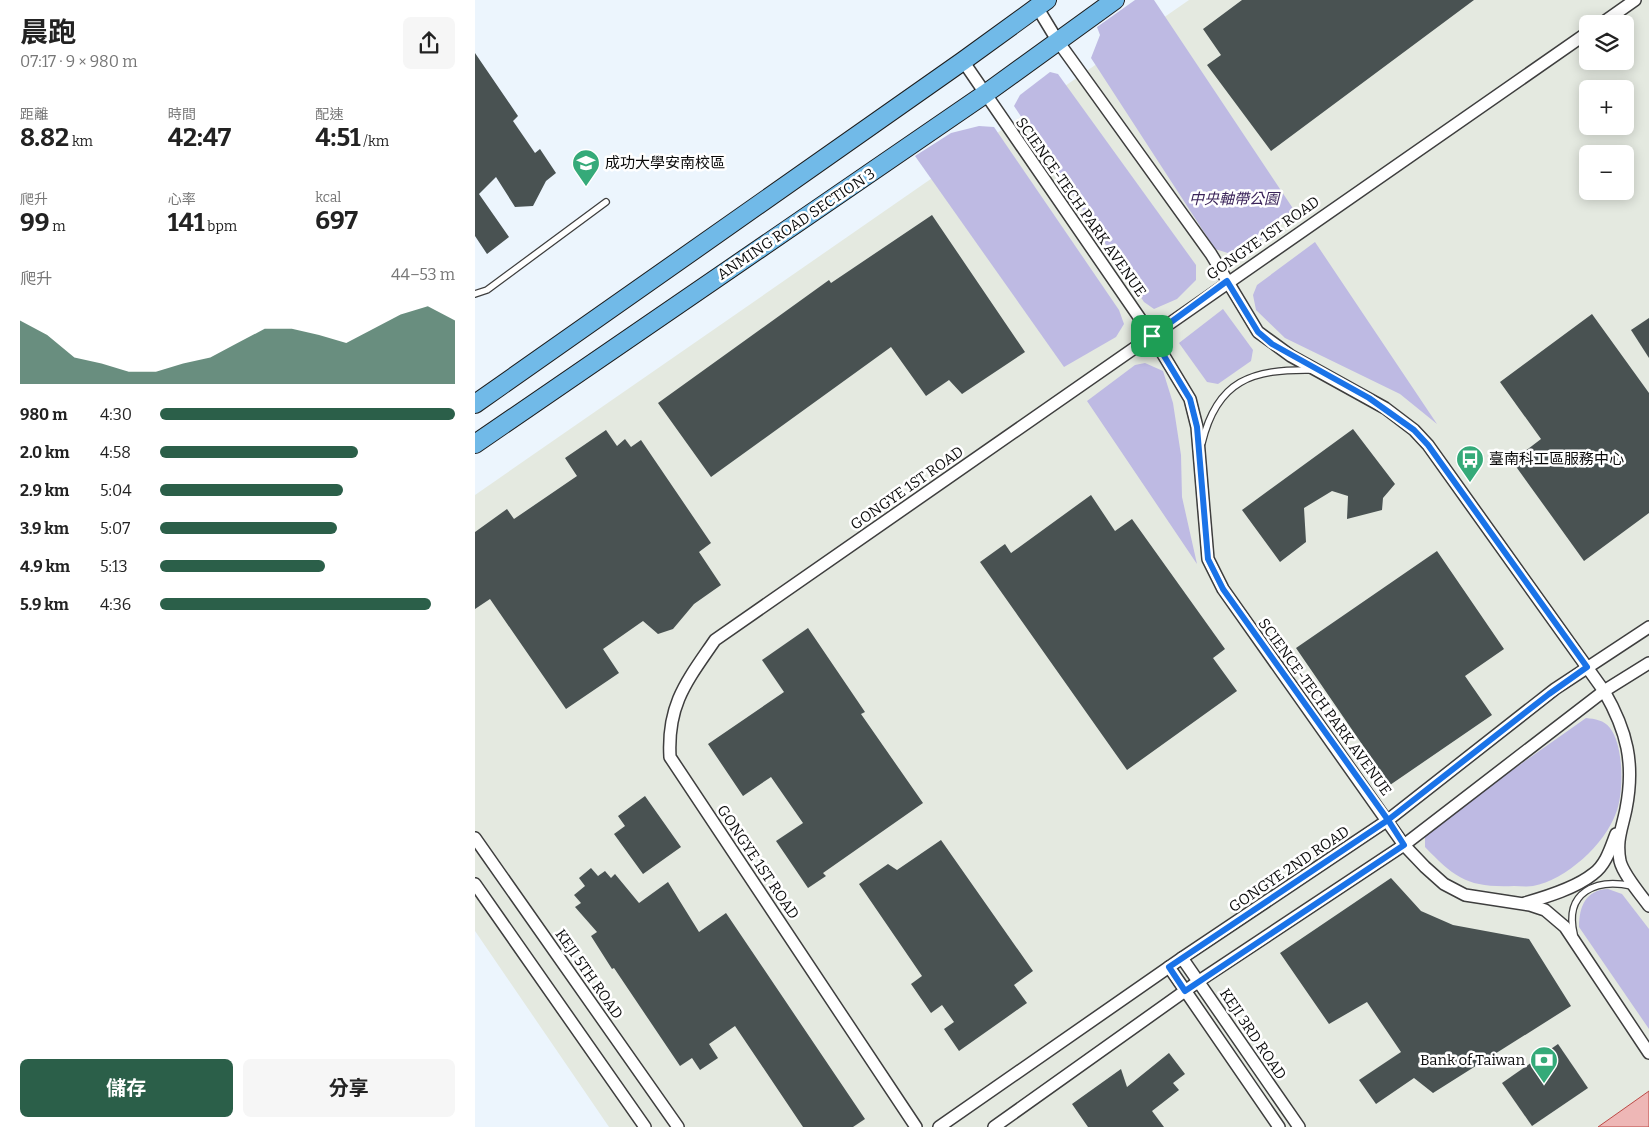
<!DOCTYPE html>
<html lang="zh-TW">
<meta charset="utf-8">
<style>
:root{--surface:#fff;--page:#f6f6f6;--text:#222;--muted:#767676;--accent:#2b5f49}
body{margin:0;font-family:Bitter,"Noto Sans TC",serif;background:var(--page);color:var(--text);height:100vh;display:flex;flex-direction:column;font-size:19px;white-space:nowrap}
*{box-sizing:border-box;margin:0}
p{font-size:16px;color:var(--muted)}
.icon{flex:none;width:28px;height:28px;fill:none;stroke:currentColor;stroke-width:2;stroke-linecap:round;stroke-linejoin:round}
.map{position:relative;flex:1;overflow:hidden}
.drawer{display:flex;flex-direction:column;background:var(--surface);width:475px}
.drawer>*{flex:none}
.tools{position:absolute;left:1104px;top:15px;display:grid;gap:10px}
.tools a{display:grid;place-items:center;width:55px;height:55px;border-radius:8px;background:var(--surface);box-shadow:0 2px 12px #0003;font-size:25px}
.pin{position:absolute;display:grid;place-items:center;width:42px;height:42px;color:#fff;margin:-21px;border-radius:10px;box-shadow:0 2px 8px #0006}
.round{display:grid;place-items:center;flex:none;width:52px;height:52px;border-radius:8px;background:var(--page)}
.head{display:flex;align-items:center;justify-content:space-between;height:85px;padding:0 20px}
h1{font-size:28px;font-weight:700;line-height:38px}
.metrics{display:grid;grid-template-columns:repeat(3,1fr);gap:8px;height:85px;padding:5px 20px}
.metrics div{display:grid;align-content:center}
.metrics b{font-size:25px;font-weight:700}
.metrics small{font-size:14px;font-weight:400}
.metrics p{font-size:14px}
.chart{height:140px;padding:10px 20px}
.chart p{display:flex;justify-content:space-between}
.chart svg{width:100%;height:90px;margin-top:5px;fill:var(--accent);opacity:.7}
.cta{display:flex;gap:10px;margin-top:auto;padding:10px 20px}
.cta a{flex:1;height:58px;border-radius:8px;background:var(--accent);color:#fff;font-size:20px;font-weight:700;line-height:58px;text-align:center}
.cta a+a{background:var(--page);color:var(--text)}
ul{padding:0 20px;list-style:none;font-size:16px}
li{display:grid;grid-template-columns:80px 60px 1fr;align-items:center;height:38px}
li i{height:12px;border-radius:6px;background:var(--accent)}
main{display:flex;flex:1;min-height:0}
.map>svg:first-child{display:block}
.industrial{fill:#e4e9e0;fill-rule:evenodd}
.green{fill:#bebae3}
.water{fill:#eeb7b6;stroke:#bc4a46}
.building{fill:#495252}
.lines{fill:none;stroke-linecap:round;stroke-linejoin:round}
.lane-casing{stroke:#3e3e3e;stroke-width:8}
.street-casing{stroke:#3e3e3e;stroke-width:14}
.primary-casing{stroke:#1c1c1c;stroke-width:20}
.lane{stroke:#fff;stroke-width:5.5}
.street{stroke:#fff;stroke-width:11}
.primary{stroke:#71bae8;stroke-width:18}
.route-casing{stroke:#fff;stroke-width:10}
.route{stroke:#1a73e8;stroke-width:6}
.labels{text-anchor:middle;stroke-width:5;stroke-linejoin:round;paint-order:stroke}
.poi-label{font-size:15px;fill:#0b0b0b;stroke:#fff;text-anchor:start}
.park-label{font-size:15px;font-style:italic;fill:#3b245a;stroke:#fff}
.street-label{font-size:15px;fill:#0b0b0b;stroke:#fff}
</style>
<main>
<section class="drawer">
<div class="head"><div><h1>晨跑</h1><p>07:17 · 9 × 980 m</p></div><a class="round"><svg class="icon" aria-label="share" viewBox="0 0 24 24"><path d="M12 15V3M7 8l5-5 5 5M5 13v7h14v-7"/></svg></a></div>
<div class="metrics">
<div><p>距離</p><b>8.82<small> km</small></b></div>
<div><p>時間</p><b>42:47</b></div>
<div><p>配速</p><b>4:51<small> /km</small></b></div>
</div>
<div class="metrics">
<div><p>爬升</p><b>99<small> m</small></b></div>
<div><p>心率</p><b>141<small> bpm</small></b></div>
<div><p>kcal</p><b>697</b></div>
</div>
<div class="chart"><p><span>爬升</span>44–53 m</p>
<svg viewBox="0 0 160 44" preserveAspectRatio="none"><path d="M0 44V13L10 20L20 31L30 34L40 38L50 38L60 34L70 31L80 24L90 17L100 17L110 20L120 24L130 17L140 10L150 6L160 13V44z"/></svg>
</div>
<ul>
<li><b>980 m</b>4:30<i style="width:100%"></i></li>
<li><b>2.0 km</b>4:58<i style="width:67%"></i></li>
<li><b>2.9 km</b>5:04<i style="width:62%"></i></li>
<li><b>3.9 km</b>5:07<i style="width:60%"></i></li>
<li><b>4.9 km</b>5:13<i style="width:56%"></i></li>
<li><b>5.9 km</b>4:36<i style="width:92%"></i></li>
</ul>
<div class="cta"><a>儲存</a><a>分享</a></div>
</section>
<div class="map">
<svg width="1174" height="1127" viewBox="0 0 1174 1127">
<rect width="100%" height="100%" fill="#ecf5fd"/>
<!-- industrial -->
<path class="industrial" d="M714 0H1174V1127H134L0 931V495ZM1112 24H1150V61H1112ZM1112 89H1150V126H1112ZM1112 154H1150V191H1112Z"/>
<!-- green -->
<g class="green">
<polygon points="660,0 679,0 821,213 768,253 756,254 740,249 616,58 625,35 622,27"/>
<polygon points="575,72 583,74 721,265 721,280 702,299 679,309 669,302 539,106 545,95"/>
<polygon points="504,126 519,127 644,310 649,324 641,337 589,367 440,156 476,133"/>
<polygon points="840,242 962,424 925,394 810,338 781,310 778,295 782,285"/>
<polygon points="748,309 778,350 776,361 743,384 732,382 704,343"/>
<polygon points="670,363 688,371 698,403 706,455 707,497 722,564 612,401 660,365"/>
<path d="M1111 718C1120 719 1129 720 1135 728 1149 746 1149 793 1141 813 1130 844 1091 880 1058 886 1052 887 1045 886 1039 886 993 888 980 878 950 847V836L958 826Z"/>
<path d="M1133 889 1147 894 1174 929V1029L1104 927C1104 906 1111 890 1133 889Z"/>
</g>
<!-- water -->
<polygon class="water" points="1174,1091 1174,1127 1123,1127"/>
<!-- building -->
<g class="building">
<polygon points="767,0 999,0 796,151 732,65 746,55 728,29"/>
<polygon points="0,53 43,116 38,121 60,153 65,149 81,173 71,181 58,206 40,207 21,177 4,194 34,237 12,254 0,236"/>
<polygon points="457,215 550,352 487,394 474,380 451,396 416,347 236,477 183,403 354,280 356,283"/>
<polygon points="1117,314 1174,393 1174,513 1109,561 1037,461 1066,439 1025,382"/>
<polygon points="1174,318 1174,358 1156,330"/>
<polygon points="878,429 920,484 908,498 907,510 872,519 873,496 857,491 829,508 831,542 805,562 767,510"/>
<polygon points="131,430 142,446 150,439 156,447 166,440 236,543 224,552 246,585 219,604 198,629 183,634 168,621 128,649 144,673 91,709 15,599 0,609 0,532 32,509 39,519 102,476 90,458"/>
<polygon points="616,495 640,531 657,519 750,649 738,658 762,691 652,770 505,562 530,544 536,553"/>
<polygon points="962,551 1029,649 990,676 1017,715 915,785 821,648"/>
<polygon points="333,628 390,712 386,714 448,803 348,873 351,876 333,888 301,841 328,823 296,777 268,796 233,744 309,692 287,660"/>
<polygon points="170,796 206,847 168,874 139,834 150,826 143,816"/>
<polygon points="466,840 558,971 539,985 552,1003 484,1051 469,1029 479,1022 467,1005 456,1013 436,984 447,976 384,884 413,864 422,870"/>
<polygon points="116,868 123,876 130,871 136,878 140,874 164,903 193,882 224,932 251,913 390,1119 378,1127 328,1127 260,1026 234,1044 243,1058 225,1070 217,1058 205,1066 139,968 137,969 116,936 122,932 100,907 106,903 99,895 110,886 104,878"/>
<polygon points="916,878 946,911 978,925 1054,939 1096,1006 958,1093 939,1078 901,1104 884,1080 926,1052 892,1002 854,1024 805,953"/>
<polygon points="1083,1044 1113,1088 1057,1126 1027,1083"/>
<polygon points="694,1053 710,1074 698,1083 704,1090 677,1111 689,1127 613,1127 597,1104 646,1069 652,1087"/>
</g>
<g class="lines">
<!-- lane casing -->
<g class="lane-casing">
<g id="lane">
<polyline points="0,294 12,290 131,202"/>
<path d="M727 443C742 380 777 369 837 370"/>
<path d="M1099 934C1089 892 1121 878 1157 886"/>
</g>
</g>
<!-- street casing -->
<g class="street-casing">
<g id="street">
<path d="M562 7 582 40 736 254 783 332 816 356 910 408 939 430 953 445 1129 691C1152 731 1160 763 1151 809 1147 829 1141 840 1145 861 1148 874 1166 895 1174 906"/>
<polyline points="1126,24 1160,0"/>
<polyline points="488,61 677,336 715,399 722,427 733,559 748,589 929,845 950,867 969,884 990,895 1055,905 1070,910 1090,927 1174,1053"/>
<polyline points="0,838 203,1127"/>
<polyline points="0,884 170,1127"/>
<path d="M1050 903C1071 897 1101 888 1118 874 1131 865 1136 847 1141 834"/>
<polyline points="707,958 824,1127"/>
<polyline points="694,967 804,1127"/>
<path d="M441 1127 195 757C192 704 212 681 240 640 531 438 821 234 1112 33"/>
<polyline points="464,1127 707,958 913,820 1080,689 1174,627"/>
<polyline points="519,1127 724,981 929,845 1129,691 1174,663"/>
</g>
</g>
<!-- primary casing -->
<g class="primary-casing">
<g id="primary">
<polyline points="0,404 488,61 572,0"/>
<polyline points="0,444 510,94 640,0"/>
</g>
</g>
<!-- lane -->
<use href="#lane" class="lane"/>
<!-- street -->
<use href="#street" class="street"/>
<!-- primary -->
<use href="#primary" class="primary"/>
</g>
<g class="lines">
<!-- route casing -->
<g class="route-casing">
<polyline id="route" points="677,336 715,399 722,427 733,559 748,589 913,820 694,967 710,991 929,845 913,820 1074,694 1112,667 953,445 939,430 894,398 797,344 783,332 752,281 677,336"/>
</g>
<!-- route -->
<use href="#route" class="route"/>
</g>
<!-- icons -->
<defs>
<g id="university-pin" transform="scale(1.4375)"><path d="M0 17L-7.5 6A9.5 9.5 0 1 1 7.5 6Z" fill="#35aa79" stroke="#fff"/><path d="M0-5L7-2L0 1L-7-2ZM-4 1L0 2.5L4 1V4Q0 6-4 4Z" fill="#fff"/></g>
<g id="bus-pin" transform="scale(1.4375)"><path d="M0 17L-7.5 6A9.5 9.5 0 1 1 7.5 6Z" fill="#35aa79" stroke="#fff"/><path d="M-5-6H5V4H4V6H2V4H-2V6H-4V4H-5ZM-3.5-4V0h7V-4ZM-3.5 1.2v1.5H-2V1.2ZM2 1.2v1.5H3.5V1.2Z" fill="#fff"/></g>
<g id="bank-pin" transform="scale(1.4375)"><path d="M0 17L-7.5 6A9.5 9.5 0 1 1 7.5 6Z" fill="#35aa79" stroke="#fff"/><path d="M-6-4H6V4H-6ZM0-2.3a2.3 2.3 0 1 0 0 4.6a2.3 2.3 0 1 0 0-4.6Z" fill="#fff"/></g>
</defs>
<g fill-rule="evenodd">
<use href="#university-pin" x="111" y="163"/>
<use href="#bus-pin" x="995" y="459"/>
<use href="#bank-pin" x="1069" y="1060"/>
</g>
<g class="labels">
<!-- poi labels -->
<g class="poi-label">
<text x="130" y="168">成功大學安南校區</text>
<text x="1014" y="464">臺南科工區服務中心</text>
<text x="1050" y="1065" text-anchor="end">Bank of Taiwan</text>
</g>
<!-- park labels -->
<g class="park-label">
<text x="759" y="204">中央軸帶公園</text>
</g>
<!-- street labels -->
<g class="street-label">
<text transform="translate(606 207) rotate(55)" y="5">SCIENCE-TECH PARK AVENUE</text>
<text transform="translate(321 224) rotate(-34)" y="5">ANMING ROAD SECTION 3</text>
<text transform="translate(788 238) rotate(-35)" y="5">GONGYE 1ST ROAD</text>
<text transform="translate(432 488) rotate(-35)" y="5">GONGYE 1ST ROAD</text>
<text transform="translate(850 707) rotate(54)" y="5">SCIENCE-TECH PARK AVENUE</text>
<text transform="translate(283 862) rotate(56)" y="5">GONGYE 1ST ROAD</text>
<text transform="translate(814 869) rotate(-34)" y="5">GONGYE 2ND ROAD</text>
<text transform="translate(114 974) rotate(55)" y="5">KEJI 5TH ROAD</text>
<text transform="translate(778 1034) rotate(56)" y="5">KEJI 3RD ROAD</text>
</g>
</g>
</svg>
<div class="tools">
<a><svg class="icon" aria-label="layers" viewBox="0 0 24 24"><path d="M12 4l9 5-9 5-9-5zM3 14l9 5 9-5"/></svg></a>
<a>+</a>
<a>−</a>
</div>
<div class="pin" style="left:677px;top:336px;background:#1e9e55"><svg class="icon" aria-label="arrive" viewBox="0 0 24 24"><path d="M6 21V4h12l-3 4 3 4H6"/></svg></div>
</div>
</main>
